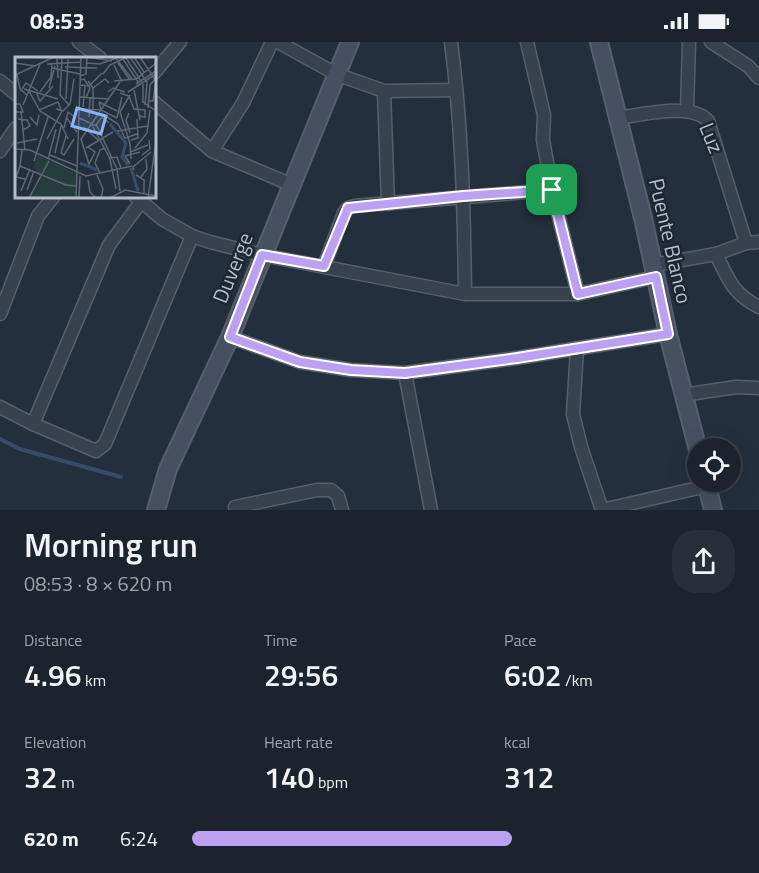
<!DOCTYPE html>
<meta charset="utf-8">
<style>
:root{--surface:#1b232e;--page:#282f3a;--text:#f1f3f6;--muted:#a0a4aa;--line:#39404a;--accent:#bca0f2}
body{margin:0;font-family:"Titillium Web",sans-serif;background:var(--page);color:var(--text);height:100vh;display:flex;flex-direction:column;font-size:22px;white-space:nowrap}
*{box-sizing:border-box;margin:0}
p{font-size:20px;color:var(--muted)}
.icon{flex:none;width:33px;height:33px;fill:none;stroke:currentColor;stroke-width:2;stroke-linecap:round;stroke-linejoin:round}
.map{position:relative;height:468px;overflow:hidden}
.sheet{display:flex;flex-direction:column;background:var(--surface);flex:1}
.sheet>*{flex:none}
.fabs{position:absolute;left:687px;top:396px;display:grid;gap:12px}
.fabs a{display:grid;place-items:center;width:54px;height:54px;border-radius:50%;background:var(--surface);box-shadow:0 6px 24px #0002,0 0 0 2px var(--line);font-size:30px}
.pin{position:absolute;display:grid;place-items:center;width:51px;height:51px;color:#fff;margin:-26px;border-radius:12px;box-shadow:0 3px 9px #0006}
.round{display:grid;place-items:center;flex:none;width:63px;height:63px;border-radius:24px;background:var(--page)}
.summary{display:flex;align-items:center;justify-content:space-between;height:102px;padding:0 24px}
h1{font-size:33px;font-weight:600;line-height:45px}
.figures{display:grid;grid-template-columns:repeat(3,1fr);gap:9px;height:102px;padding:6px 24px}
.figures div{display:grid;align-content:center}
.figures b{font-size:30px;font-weight:600}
.figures small{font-size:16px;font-weight:400}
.figures p{font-size:16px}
ul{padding:0 24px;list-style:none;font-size:20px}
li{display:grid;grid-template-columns:96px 72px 1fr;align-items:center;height:45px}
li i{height:15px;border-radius:8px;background:var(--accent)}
.status{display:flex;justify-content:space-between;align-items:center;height:42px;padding:0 30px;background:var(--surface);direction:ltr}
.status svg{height:16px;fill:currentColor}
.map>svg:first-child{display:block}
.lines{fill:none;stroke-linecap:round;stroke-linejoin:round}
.stream{stroke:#394c67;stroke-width:4}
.street-casing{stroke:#565f6c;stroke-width:15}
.secondary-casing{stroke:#565f6c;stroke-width:20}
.street{stroke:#38414e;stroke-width:12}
.secondary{stroke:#465061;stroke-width:16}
.route-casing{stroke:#fff;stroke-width:12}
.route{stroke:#bca0f2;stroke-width:8}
.labels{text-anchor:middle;stroke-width:5;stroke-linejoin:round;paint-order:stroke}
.street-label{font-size:21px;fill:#b4bcc9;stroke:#1d2633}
.inset-river{fill:none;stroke:#394c67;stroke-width:3}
.inset-road{fill:none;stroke:#5e6776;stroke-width:1.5}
.view{fill:#8ab4f8;fill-opacity:0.15;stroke:#8ab4f8;stroke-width:3}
.inset-edge{fill:none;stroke:#b4bcc9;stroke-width:3}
</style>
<div class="status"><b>08:53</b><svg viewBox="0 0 49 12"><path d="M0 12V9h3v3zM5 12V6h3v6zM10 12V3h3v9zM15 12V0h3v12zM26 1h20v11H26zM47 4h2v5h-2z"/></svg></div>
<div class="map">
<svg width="759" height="468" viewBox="0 0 759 468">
<rect width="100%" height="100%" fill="#242f3e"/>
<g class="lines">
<!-- stream -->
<polyline class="stream" points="0,397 20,407 121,435"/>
<!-- street casing -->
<g class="street-casing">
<g id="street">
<polyline points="79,0 100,16"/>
<polyline points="278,0 336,32 384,49 456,48"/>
<path d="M451 0C462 84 464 168 465 252"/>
<polyline points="527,0 544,73 543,98 552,148 578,252"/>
<polyline points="711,0 748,24 759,36"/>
<polyline points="154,31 180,0"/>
<polyline points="0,39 16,52"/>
<polyline points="384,49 388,162"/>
<polyline points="154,60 212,109 292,143"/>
<polyline points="687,68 689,0"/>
<path d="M618 76C642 73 691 60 708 79L746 201"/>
<polyline points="0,109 16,86"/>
<polyline points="212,109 243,61 272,0"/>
<polyline points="135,154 162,177 192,194 210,200 262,213 465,252 578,252 655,235"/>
<path d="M716 212C728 237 733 252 759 265"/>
<polyline points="653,223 716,212 746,201 759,200"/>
<polyline points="324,224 344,171 348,166 354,164 552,148"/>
<polyline points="0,272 38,174 54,154"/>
<polyline points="230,295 300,320 351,328 405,331 517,316 668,292"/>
<polyline points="577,307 573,372 581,405 602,468 707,444"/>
<polyline points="405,331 431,468"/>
<polyline points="683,353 736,345 759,346"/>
<polyline points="0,365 33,382 96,409 105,402 192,194"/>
<polyline points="33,382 109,203 141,160"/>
<polyline points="235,465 317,448 331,448 338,454 342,468"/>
</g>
</g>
<!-- secondary casing -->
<g class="secondary-casing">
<g id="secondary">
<polyline points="599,0 643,176 668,292 698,408"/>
<polyline points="706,440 713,468"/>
<polyline points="156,468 168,427 230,295 350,0"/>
</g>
</g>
<!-- street -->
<use href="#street" class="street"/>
<!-- secondary -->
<use href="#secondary" class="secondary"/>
</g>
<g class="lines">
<!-- route casing -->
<g class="route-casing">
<polygon id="route" points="552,148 578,252 656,235 668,292 517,316 405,331 351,328 300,320 230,295 262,213 324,224 348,166 463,154"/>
</g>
<!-- route -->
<use href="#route" class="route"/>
</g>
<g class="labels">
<!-- street labels -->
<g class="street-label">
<text transform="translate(711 96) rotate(68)" y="7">Luz</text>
<text transform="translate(670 199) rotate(77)" y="7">Puente Blanco</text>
<text transform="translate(233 226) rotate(-68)" y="7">Duverge</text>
</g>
</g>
<!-- overview -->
<g transform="translate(15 15)">
<rect width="141" height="141" fill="#242f3e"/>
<path d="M22 97 61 116 60 141H15L24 119 19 110Z" fill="#263c3f"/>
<path class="inset-river" d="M95 67 111 86 107 100 113 108M65 106 82 113M116 111 123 134"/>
<path class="inset-road" d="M42 0 43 21M47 0 45 38 54 48M73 0 97 4M100 0 117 22M115 0 132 25 130 48M119 0 129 15M125 0 141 24 138 44H134M111 1 126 24M108 2 123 25M0 6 20 9M72 6 85 7 104 0M103 6 115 23M32 7 66 5M99 8 107 25M50 10 82 11M37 11 65 17M88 17 95 8 112 0M0 18 39 0M2 18 5 32 12 38M65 19 71 17 72 0M65 23 69 22 75 31 71 41M73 24 78 31V56L82 57M99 24 121 22 141 6M121 27 141 14M128 27V45L141 54M65 28 74 29 87 16M34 31 40 9M78 31 90 22 94 26M7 32 11 26 23 34M9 32 43 42M119 33 125 63M14 34 25 54 46 67 53 82M21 35 25 44 38 29M25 35 36 20 37 7M93 35 98 31 110 35M113 35 141 17M105 36 114 39 119 52 130 53V60L124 59M64 40 94 42M51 42 53 2M84 45 86 53 102 61M84 45 102 54M0 47H5L8 55H0M8 48 25 7M68 50 70 28M133 51 135 28 140 22M41 52 48 54 55 47 59 22M64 52 86 53M24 53 43 45 46 53M6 55 10 93M105 55 115 87 116 102M105 55 115 38M86 56 103 67 110 81 122 77M114 56 111 63 115 76M15 60 22 68 24 58M51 60 62 75M74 60 75 41M64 61 82 69 102 112M102 61 107 40M3 62 12 63 15 69 8 73M77 68 95 102 101 132M81 68 87 60 94 66M69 70 84 84M49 71 53 55 61 61M102 74 133 69M51 79 46 96 49 98 59 82M32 82 47 54M116 83 123 81 122 62M2 86 22 82M73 90 80 95 74 107 66 82 105 25M71 91 98 75M120 91 132 76 135 53M0 92 15 93 71 119 117 109M7 93 5 109 51 128 61 129M115 95 133 88M40 96 46 69M35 98 62 109M127 98 135 92 134 83M95 101 102 100 106 111M33 102 41 72M19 104 33 60M115 107 110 99 125 95M5 109 1 120 10 122M102 112 105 134M119 113 118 110 136 95M85 116 80 106 85 93 90 91M82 118 88 132 86 141M121 118 129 123V136M126 120 132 112 131 102M73 123 75 135 81 141M12 133 19 114M6 134 15 112M14 141 34 104M61 141 66 0M64 141 65 119M95 141 110 133 141 139M133 141 141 84"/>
<path class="view" d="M62 51 91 59 86 77 57 69Z"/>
<rect width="141" height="141" class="inset-edge"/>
</g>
</svg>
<div class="fabs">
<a><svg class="icon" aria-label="locate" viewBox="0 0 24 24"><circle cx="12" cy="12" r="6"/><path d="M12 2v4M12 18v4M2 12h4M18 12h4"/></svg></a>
</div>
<div class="pin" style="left:552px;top:148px;background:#1e9e55"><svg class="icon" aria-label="arrive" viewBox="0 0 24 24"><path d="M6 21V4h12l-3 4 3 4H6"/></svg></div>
</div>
<section class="sheet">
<div class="summary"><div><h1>Morning run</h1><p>08:53 · 8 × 620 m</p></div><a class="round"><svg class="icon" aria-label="share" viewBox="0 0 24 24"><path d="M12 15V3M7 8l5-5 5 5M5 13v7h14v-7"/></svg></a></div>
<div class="figures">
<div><p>Distance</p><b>4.96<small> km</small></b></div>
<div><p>Time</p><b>29:56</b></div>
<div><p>Pace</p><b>6:02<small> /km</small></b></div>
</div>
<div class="figures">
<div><p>Elevation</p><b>32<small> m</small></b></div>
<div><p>Heart rate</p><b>140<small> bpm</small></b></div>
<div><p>kcal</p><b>312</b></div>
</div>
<ul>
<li><b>620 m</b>6:24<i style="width:59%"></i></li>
</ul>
</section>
